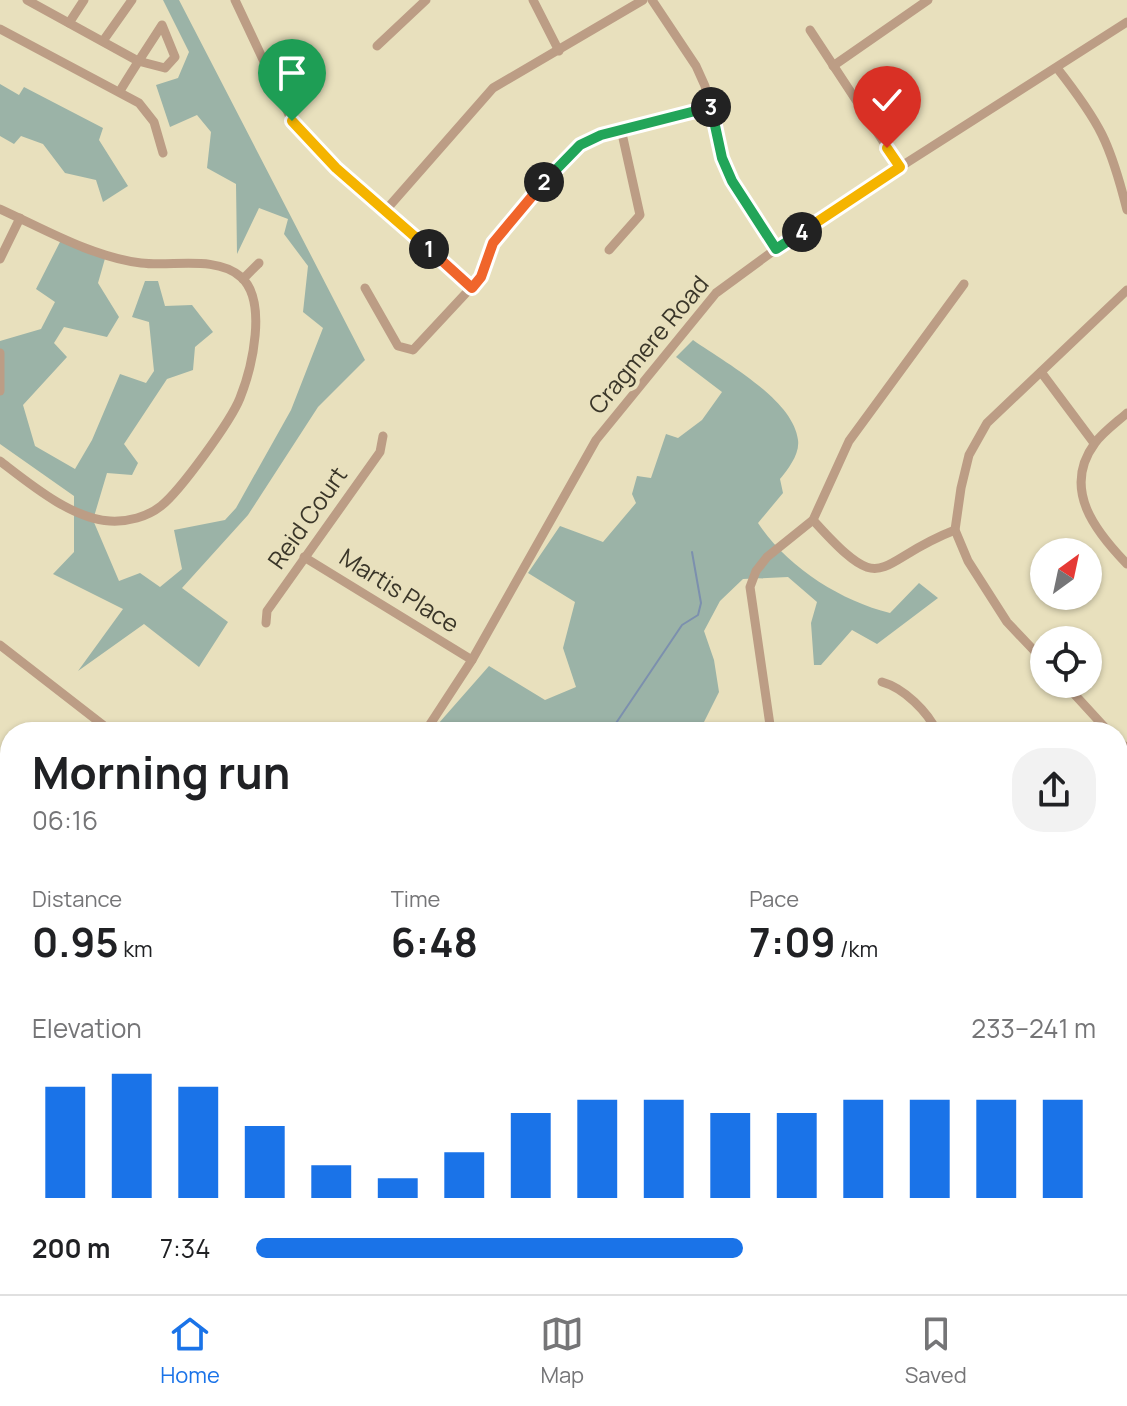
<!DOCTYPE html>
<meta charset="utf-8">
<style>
:root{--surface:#fff;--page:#f2f2f2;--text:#202124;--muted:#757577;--line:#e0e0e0;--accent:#1a73e8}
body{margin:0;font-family:Manrope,sans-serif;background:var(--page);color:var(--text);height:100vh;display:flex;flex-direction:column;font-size:30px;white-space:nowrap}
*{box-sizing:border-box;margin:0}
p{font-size:26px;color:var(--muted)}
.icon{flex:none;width:44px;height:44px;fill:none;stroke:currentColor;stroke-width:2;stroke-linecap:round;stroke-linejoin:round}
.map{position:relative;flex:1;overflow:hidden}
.details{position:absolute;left:0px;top:722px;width:1128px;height:572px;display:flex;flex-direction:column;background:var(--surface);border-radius:32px 32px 0 0;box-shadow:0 2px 6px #0004}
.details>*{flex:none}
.needle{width:52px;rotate:33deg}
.buttons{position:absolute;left:1030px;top:538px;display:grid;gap:16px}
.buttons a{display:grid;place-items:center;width:72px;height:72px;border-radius:50%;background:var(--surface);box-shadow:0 2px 6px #0004;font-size:40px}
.pin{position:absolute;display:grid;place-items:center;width:68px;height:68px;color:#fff;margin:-82px -34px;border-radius:50% 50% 50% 0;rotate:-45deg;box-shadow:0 0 8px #0007}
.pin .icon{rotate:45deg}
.km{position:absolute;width:40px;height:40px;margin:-20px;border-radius:50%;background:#222;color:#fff;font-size:22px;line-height:40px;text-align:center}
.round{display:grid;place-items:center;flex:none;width:84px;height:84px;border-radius:32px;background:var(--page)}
.overview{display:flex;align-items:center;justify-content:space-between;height:136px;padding:0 32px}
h1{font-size:44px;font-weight:700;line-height:60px}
.stats{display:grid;grid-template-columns:repeat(3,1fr);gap:12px;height:136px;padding:8px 32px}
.stats div{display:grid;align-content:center}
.stats b{font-size:40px;font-weight:700}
.stats small{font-size:22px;font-weight:400}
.stats p{font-size:22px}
.chart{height:224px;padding:16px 32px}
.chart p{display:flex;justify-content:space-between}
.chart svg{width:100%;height:144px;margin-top:8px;stroke:var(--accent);stroke-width:6}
ul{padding:0 32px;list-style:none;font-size:26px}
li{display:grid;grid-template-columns:128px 96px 1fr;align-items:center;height:60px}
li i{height:20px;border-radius:10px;background:var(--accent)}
.dock{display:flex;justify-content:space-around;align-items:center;height:112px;border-top:2px solid var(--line);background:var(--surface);font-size:22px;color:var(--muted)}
.dock a{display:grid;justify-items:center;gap:4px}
.dock .on{color:var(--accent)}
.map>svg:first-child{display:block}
.green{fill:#9bb3a7}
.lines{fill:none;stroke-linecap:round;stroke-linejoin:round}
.stream{stroke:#7c90ae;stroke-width:2}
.minor{stroke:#bc9d85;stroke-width:9}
.split-1-casing{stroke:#fff;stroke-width:16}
.split-2-casing{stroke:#fff;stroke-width:16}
.split-3-casing{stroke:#fff;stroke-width:16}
.split-4-casing{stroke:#fff;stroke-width:16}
.split-5-casing{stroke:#fff;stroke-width:16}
.split-1{stroke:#f5b400;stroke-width:10}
.split-2{stroke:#f0652b;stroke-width:10}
.split-3{stroke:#22a559;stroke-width:10}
.split-4{stroke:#22a559;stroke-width:10}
.split-5{stroke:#f5b400;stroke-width:10}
.labels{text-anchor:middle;stroke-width:8;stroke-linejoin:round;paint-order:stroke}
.street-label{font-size:24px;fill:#3a3629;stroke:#e8e0bd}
</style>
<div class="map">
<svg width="1127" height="1294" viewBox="0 0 1127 1294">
<rect width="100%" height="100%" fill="#e8e0bd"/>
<!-- green -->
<g class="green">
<polygon points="163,0 179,0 365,360 318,407 248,515 182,588 228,622 199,667 144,624 78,671 123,609 53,574 74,552 74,496 0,444 0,341 41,329 55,302 36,289 62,238 106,255 98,283 119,317 107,337 64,327 54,343 67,357 23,405 35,446 75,469 92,440 120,374 146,383 154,371 149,322 132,317 145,281 158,281 165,306 192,305 213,332 195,347 193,370 167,379 124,444 138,463 132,475 107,473 93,520 119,581 140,573 160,587 182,569 174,530 225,520 236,508 291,410 323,328 303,312 308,266 284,234 288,219 259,208 237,254 236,184 207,168 211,132 197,115 170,127 156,85 178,78 189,52"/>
<polygon points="0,84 19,95 24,87 103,128 99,140 128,186 103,202 96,180 65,173 43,144 21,136 14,144 0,136"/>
<path d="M693 340C724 362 793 399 798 440 800 454 788 469 780 479L783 493 758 523C786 566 840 601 890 613L919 583 938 598 877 644 852 630 821 665H814L811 623 817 602 788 577 743 579 720 601 704 631 714 660 719 692 699 732H431L489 666 545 700 576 687 563 648 575 602 528 573 560 526 603 542 636 503 632 494 637 476 651 478 666 434 678 438 702 420 722 392 676 357Z"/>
<polygon points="39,1284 222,1284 213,1294 57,1294"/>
<polygon points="438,1284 551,1284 554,1294 430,1294"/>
<polygon points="958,1284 994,1284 1000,1289 1012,1288 1016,1284 1068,1284 1076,1294 1045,1294 1035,1288 1027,1294 966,1294"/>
</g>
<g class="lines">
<!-- stream -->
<g class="stream">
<polyline points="610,732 682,625 698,615 701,603 692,552"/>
<polyline points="79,1294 86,1284"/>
<polyline points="786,1294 792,1284"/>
</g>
<!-- minor -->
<g class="minor">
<path d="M27 0 138 61 165 68 175 57 162 25C148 47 133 69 120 91"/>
<polyline points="235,0 292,121 305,139 472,288"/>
<polyline points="533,0 559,51"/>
<polyline points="652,0 696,66 705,86 722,158 776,249"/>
<polyline points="69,23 84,0"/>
<polyline points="0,29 139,103 154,122 163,153"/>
<polyline points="810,30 900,167"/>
<polyline points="103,41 132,0"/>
<polyline points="377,46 426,0"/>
<polyline points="833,66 928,0"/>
<path d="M1057 68C1100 123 1110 142 1127 210"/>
<path d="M0 209C44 229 92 257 141 263 172 267 216 255 241 277 268 301 252 368 240 398 231 421 180 491 161 506 147 517 128 522 110 521 72 519 30 484 0 461"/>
<polyline points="385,211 493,88 643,0"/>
<polyline points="609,250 640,215 621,129"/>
<polyline points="0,259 20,218"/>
<polyline points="243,279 259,263"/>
<polyline points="365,288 398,346 413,350 481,277 493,243 562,161 580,145 601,135 711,107"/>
<polyline points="0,353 0,391"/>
<polyline points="1041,372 1094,443"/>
<path d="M1127 413C1117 422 1103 432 1095 443 1061 489 1096 532 1127 564"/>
<path d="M813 520C887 602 872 562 955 530"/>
<polyline points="304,557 472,660"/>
<polyline points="266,623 267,611 380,452 383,436"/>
<polyline points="0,645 112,732"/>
<polyline points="1044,661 1007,622 968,561 955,530 961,488 969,455 987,423 1127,290"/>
<path d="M882 682C904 688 928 712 937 732"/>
<polyline points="1065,684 1109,732"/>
<polyline points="246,728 252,732"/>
<polyline points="425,732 472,660 596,440 716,293 776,249 900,167 1127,22"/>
<polyline points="771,732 750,587 756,571 767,557 813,520 849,441 964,284"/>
<polyline points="1118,741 1127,748"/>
<polyline points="0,809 10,816"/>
<polyline points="0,940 10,929"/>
<polyline points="1118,969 1127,964"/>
<polyline points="1118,1053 1127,1058"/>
<polyline points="1118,1076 1127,1065"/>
<polyline points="0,1274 10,1279"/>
<polyline points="21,1284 40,1294"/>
<polyline points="747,1284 752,1294"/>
<polyline points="899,1284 903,1294"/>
<polyline points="1115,1284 1127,1293"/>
<polyline points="220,1294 230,1284"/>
</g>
</g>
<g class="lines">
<!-- split-1 casing -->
<g class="split-1-casing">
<polyline id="split-1" points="292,121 336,168 429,249"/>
</g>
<!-- split-2 casing -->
<g class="split-2-casing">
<polyline id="split-2" points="429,249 472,288 481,277 493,243 544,182"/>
</g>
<!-- split-3 casing -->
<g class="split-3-casing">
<polyline id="split-3" points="544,182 580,145 601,135 711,107"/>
</g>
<!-- split-4 casing -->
<g class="split-4-casing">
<polyline id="split-4" points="711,107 722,158 732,181 776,249 802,232"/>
</g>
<!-- split-5 casing -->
<g class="split-5-casing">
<polyline id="split-5" points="802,232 900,167 887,148"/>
</g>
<!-- split-1 -->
<use href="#split-1" class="split-1"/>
<!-- split-2 -->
<use href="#split-2" class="split-2"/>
<!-- split-3 -->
<use href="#split-3" class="split-3"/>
<!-- split-4 -->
<use href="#split-4" class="split-4"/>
<!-- split-5 -->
<use href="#split-5" class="split-5"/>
</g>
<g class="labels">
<!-- street labels -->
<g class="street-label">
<text transform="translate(649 345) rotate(-50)" y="8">Cragmere Road</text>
<text transform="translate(308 518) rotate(-55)" y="8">Reid Court</text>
<text transform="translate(399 591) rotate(32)" y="8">Martis Place</text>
</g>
</g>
</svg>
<div class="buttons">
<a><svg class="needle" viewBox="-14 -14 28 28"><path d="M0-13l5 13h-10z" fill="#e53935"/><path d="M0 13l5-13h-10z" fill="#757577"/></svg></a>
<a><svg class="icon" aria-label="locate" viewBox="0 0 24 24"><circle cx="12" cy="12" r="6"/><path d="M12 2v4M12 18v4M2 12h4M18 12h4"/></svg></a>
</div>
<div class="pin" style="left:292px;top:121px;background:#1e9e55"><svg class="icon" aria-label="arrive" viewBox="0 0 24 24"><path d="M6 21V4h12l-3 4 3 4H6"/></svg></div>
<div class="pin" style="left:887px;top:148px;background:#d93025"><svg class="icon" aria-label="check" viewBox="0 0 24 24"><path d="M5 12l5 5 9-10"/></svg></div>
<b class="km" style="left:429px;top:249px">1</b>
<b class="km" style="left:544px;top:182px">2</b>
<b class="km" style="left:711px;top:107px">3</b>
<b class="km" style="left:802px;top:232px">4</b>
<section class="details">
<div class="overview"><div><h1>Morning run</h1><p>06:16</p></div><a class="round"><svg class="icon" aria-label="share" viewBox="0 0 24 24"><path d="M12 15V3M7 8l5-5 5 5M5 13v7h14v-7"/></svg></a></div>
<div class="stats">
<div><p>Distance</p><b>0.95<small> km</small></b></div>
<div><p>Time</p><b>6:48</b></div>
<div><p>Pace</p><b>7:09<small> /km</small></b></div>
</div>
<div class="chart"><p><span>Elevation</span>233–241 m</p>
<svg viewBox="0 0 160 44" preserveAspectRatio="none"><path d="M5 44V10M15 44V6M25 44V10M35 44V22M45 44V34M55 44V38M65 44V30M75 44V18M85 44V14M95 44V14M105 44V18M115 44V18M125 44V14M135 44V14M145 44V14M155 44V14"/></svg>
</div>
<ul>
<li><b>200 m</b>7:34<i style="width:58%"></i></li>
</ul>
</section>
</div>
<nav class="dock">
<a class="on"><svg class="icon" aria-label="home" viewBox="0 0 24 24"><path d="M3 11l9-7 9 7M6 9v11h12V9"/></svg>Home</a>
<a><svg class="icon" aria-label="map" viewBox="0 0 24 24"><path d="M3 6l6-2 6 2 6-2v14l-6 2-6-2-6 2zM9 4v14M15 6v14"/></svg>Map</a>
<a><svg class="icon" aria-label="saved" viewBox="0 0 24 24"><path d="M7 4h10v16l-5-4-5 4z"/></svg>Saved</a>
</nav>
